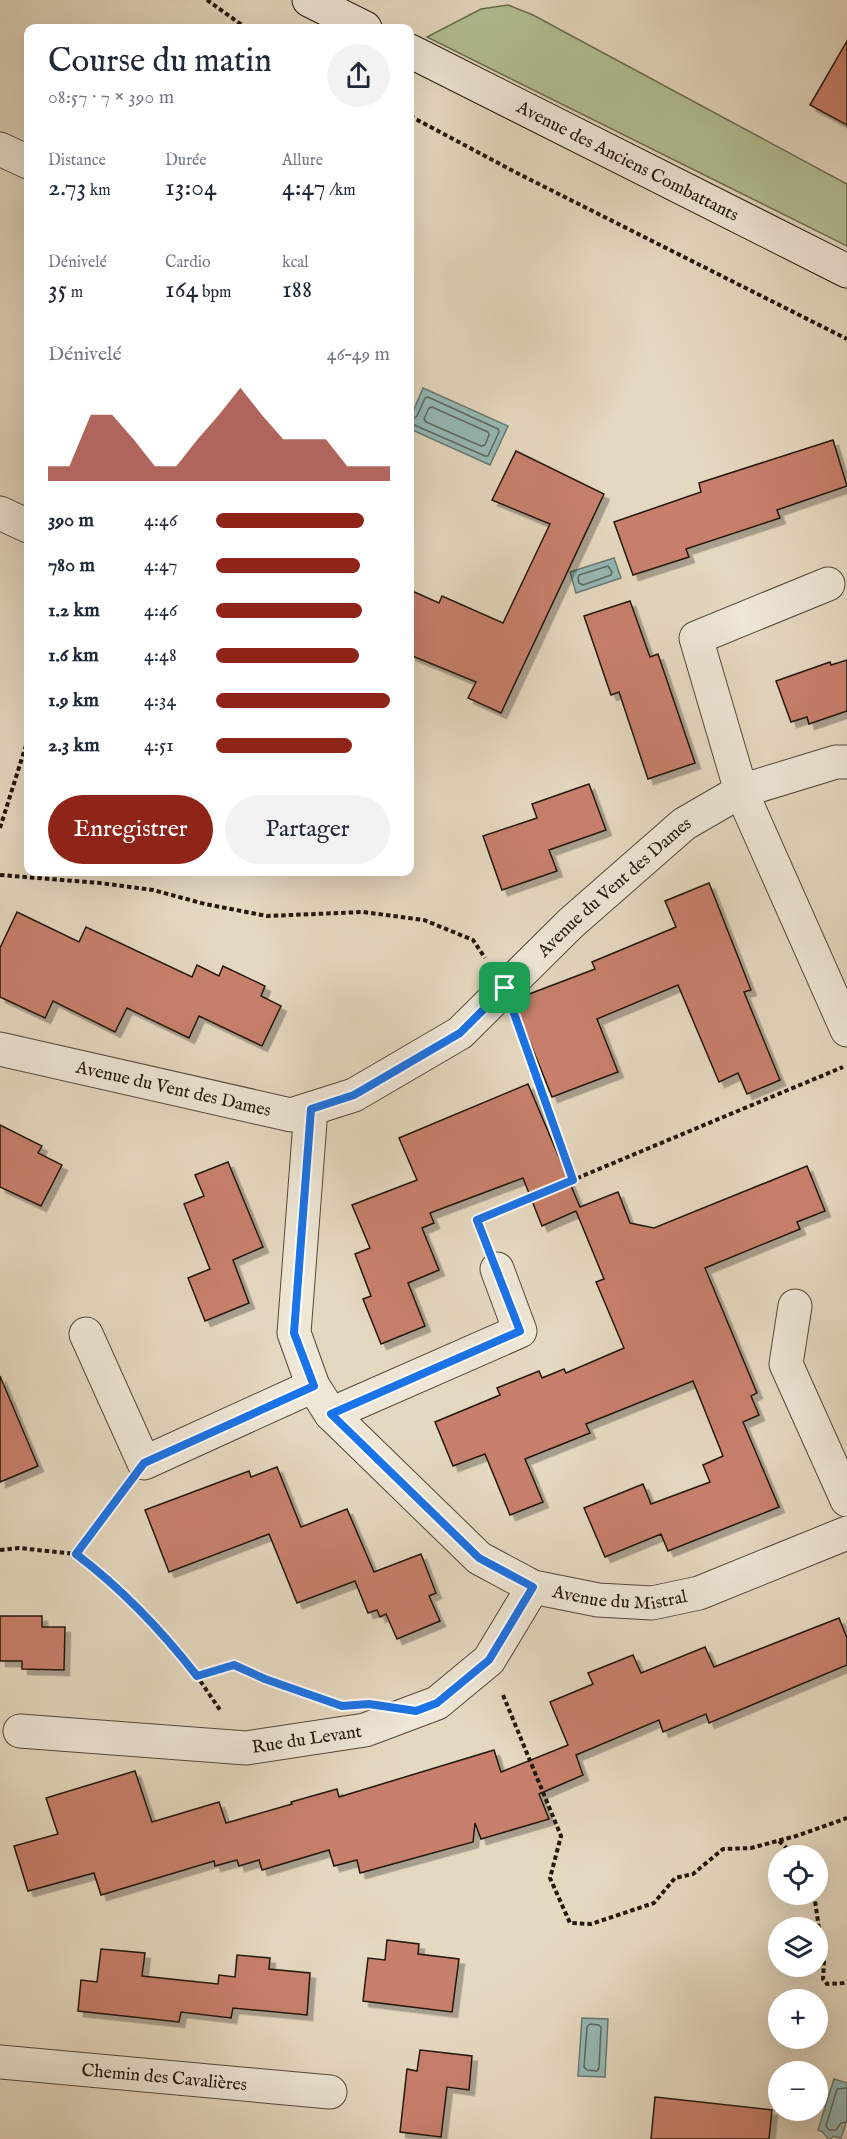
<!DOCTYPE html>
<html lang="fr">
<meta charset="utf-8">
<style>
:root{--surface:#fff;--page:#f2f2f3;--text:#1f2937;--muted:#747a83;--accent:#8f2418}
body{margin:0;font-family:"IM FELL English",serif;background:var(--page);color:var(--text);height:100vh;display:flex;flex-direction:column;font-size:22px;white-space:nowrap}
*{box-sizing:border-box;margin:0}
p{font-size:20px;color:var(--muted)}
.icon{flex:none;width:33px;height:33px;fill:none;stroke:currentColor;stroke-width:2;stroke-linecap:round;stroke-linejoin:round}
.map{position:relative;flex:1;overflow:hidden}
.side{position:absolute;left:24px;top:24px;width:390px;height:852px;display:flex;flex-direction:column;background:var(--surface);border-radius:12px;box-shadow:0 6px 24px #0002}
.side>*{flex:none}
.buttons{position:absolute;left:768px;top:1845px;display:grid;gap:12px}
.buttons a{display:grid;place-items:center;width:60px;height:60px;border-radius:50%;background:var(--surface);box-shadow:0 6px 24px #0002;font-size:30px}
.pin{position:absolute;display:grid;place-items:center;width:51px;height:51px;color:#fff;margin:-26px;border-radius:12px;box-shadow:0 3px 9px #0006}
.round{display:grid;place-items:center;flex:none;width:63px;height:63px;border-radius:32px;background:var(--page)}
.summary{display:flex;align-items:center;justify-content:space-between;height:102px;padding:0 24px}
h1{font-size:33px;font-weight:600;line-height:45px}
.figures{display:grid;grid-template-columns:repeat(3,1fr);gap:9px;height:102px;padding:6px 24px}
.figures div{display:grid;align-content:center}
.figures b{font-size:26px;font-weight:600}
.figures small{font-size:16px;font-weight:400}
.figures p{font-size:16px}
.chart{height:168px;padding:12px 24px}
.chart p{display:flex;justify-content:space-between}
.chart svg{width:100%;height:108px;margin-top:6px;fill:var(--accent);opacity:.7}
.action{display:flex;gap:12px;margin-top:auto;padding:12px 24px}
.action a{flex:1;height:69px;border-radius:36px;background:var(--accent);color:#fff;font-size:24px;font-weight:600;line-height:69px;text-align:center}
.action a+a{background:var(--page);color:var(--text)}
ul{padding:0 24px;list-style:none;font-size:20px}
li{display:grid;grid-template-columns:96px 72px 1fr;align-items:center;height:45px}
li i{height:15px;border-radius:8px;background:var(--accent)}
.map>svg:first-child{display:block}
.green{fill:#b2bf94;stroke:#6a6c50;stroke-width:1.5}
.water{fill:#96b9b5;stroke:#687972;stroke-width:1.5}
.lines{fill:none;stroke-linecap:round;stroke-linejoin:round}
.shore{stroke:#5c6861;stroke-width:1.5}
.building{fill:#c8806c;stroke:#22180d;stroke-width:1.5;filter:url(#shadow)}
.street-casing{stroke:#53483a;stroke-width:35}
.secondary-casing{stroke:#22180d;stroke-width:35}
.path{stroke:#22180d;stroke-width:4;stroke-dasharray:4.5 3;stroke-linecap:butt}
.street{stroke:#eee6d6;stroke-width:33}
.secondary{stroke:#eee6d6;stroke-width:33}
.route-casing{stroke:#fff;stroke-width:12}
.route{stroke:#1a73e8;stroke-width:8}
.labels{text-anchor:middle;stroke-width:5;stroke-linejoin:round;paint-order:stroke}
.street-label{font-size:18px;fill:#22180d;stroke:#eee6d6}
</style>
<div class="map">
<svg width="847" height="2139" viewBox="0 0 847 2139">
<defs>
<filter id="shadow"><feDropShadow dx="5.5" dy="5.5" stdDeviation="0" flood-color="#0004"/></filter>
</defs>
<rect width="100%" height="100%" fill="#e5d8c0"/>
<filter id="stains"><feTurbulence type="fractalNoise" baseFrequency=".00333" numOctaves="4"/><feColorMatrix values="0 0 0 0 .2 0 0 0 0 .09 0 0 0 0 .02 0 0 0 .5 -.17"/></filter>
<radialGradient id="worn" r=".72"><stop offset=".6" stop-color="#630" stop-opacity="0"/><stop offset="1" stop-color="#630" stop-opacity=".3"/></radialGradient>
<!-- green -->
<polygon class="green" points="508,5 533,15 847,184 847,246 427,37 481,9"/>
<!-- water -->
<g class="water">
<polygon points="423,388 508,426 490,465 410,429 410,419"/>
<polygon points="614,558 621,578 576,593 570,572"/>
<polygon points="582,2018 608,2019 605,2077 578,2076"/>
<polygon points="834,2079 847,2083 847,2120 841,2138 833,2136 831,2139 828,2139 823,2132 818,2130"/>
</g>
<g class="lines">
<!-- shore -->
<g class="shore">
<polygon points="428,397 498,429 499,432 488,456 485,456 412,424 412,420 417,416 425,398"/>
<polygon points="432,407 488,432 489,435 485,445 481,446 426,422 424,419 429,408"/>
<polygon points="608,566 612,572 611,575 583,585 579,583 578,578 579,575"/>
<polygon points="590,2024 599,2025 601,2027 599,2068 597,2071 587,2070 584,2067 587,2027"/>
<polyline points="847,2088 837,2089 826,2126 829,2130 836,2130 841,2123 847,2122"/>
</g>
</g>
<!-- building -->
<g class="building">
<polygon points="847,41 847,125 810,105"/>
<polygon points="833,440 847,486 777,510 780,518 686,549 689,557 633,575 614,522 701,492 699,483"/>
<polygon points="516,451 604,494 501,713 468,698 476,682 410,655 410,590 439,603 442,596 503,623 550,524 492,500"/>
<polygon points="630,601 650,657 658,654 695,763 648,779 619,692 611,695 584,616"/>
<polygon points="847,660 847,711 809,724 807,717 791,722 776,681 830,662 831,665"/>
<polygon points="589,784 606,830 549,850 557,871 502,890 483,836 537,818 532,804"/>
<polygon points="709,883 751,990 744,992 780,1080 747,1094 738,1073 719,1082 678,985 597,1019 618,1072 552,1097 515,1005 524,996 595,969 592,962 676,927 665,901"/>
<polygon points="17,912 79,942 86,927 192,977 197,965 219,976 223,966 265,986 261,996 281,1006 262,1046 199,1016 189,1038 127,1008 115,1032 53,1001 45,1018 0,997 0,948"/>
<polygon points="528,1084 580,1207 618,1192 630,1223 654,1228 807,1166 825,1211 797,1222 800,1229 705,1268 757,1393 751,1396 759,1415 743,1422 779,1507 668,1551 661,1534 605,1557 584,1508 643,1484 651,1504 710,1482 703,1465 723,1456 693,1381 586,1424 590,1433 525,1459 543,1502 510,1515 485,1454 453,1466 435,1422 500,1395 497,1388 539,1371 542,1378 564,1369 566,1373 624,1348 596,1282 604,1279 576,1211 542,1226 523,1178 430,1213 434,1223 422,1228 439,1270 408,1283 425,1326 381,1344 363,1299 371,1296 355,1254 370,1248 352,1205 417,1180 399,1138"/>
<polygon points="0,1125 42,1146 38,1153 62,1165 41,1206 0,1187"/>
<polygon points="228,1162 263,1247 233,1260 249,1303 205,1321 188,1278 210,1269 184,1204 204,1196 195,1175"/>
<polygon points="0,1376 38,1466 0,1482"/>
<polygon points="277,1467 301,1527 347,1509 374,1572 421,1554 436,1593 429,1596 440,1621 397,1639 386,1614 380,1617 377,1610 368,1613 355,1581 297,1603 269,1534 169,1572 145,1510 249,1471 251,1477"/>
<polygon points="0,1616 42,1616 42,1627 65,1627 64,1670 22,1669 22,1661 0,1661"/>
<polygon points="839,1618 847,1638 847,1665 709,1723 706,1714 663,1732 659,1720 576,1755 583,1775 539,1794 549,1819 481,1839 475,1823 473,1842 360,1873 357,1860 334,1866 329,1850 262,1870 259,1860 239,1866 237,1860 215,1866 214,1861 101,1895 94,1873 28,1891 14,1846 58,1834 46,1798 135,1771 152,1822 219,1802 226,1823 292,1804 291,1802 337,1789 339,1797 494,1750 501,1772 568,1745 550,1702 593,1684 588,1673 633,1655 641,1673 705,1647 714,1667"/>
<polygon points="387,1940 419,1944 418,1954 459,1959 452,2012 363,2001 368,1958 385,1960"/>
<polygon points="101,1949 145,1953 142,1976 218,1984 219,1975 235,1977 237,1955 270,1958 269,1969 310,1973 307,2015 233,2008 231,2018 181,2012 179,2022 78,2011 81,1980 97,1982"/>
<polygon points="420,2050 472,2056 469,2090 447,2087 441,2137 400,2132 407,2069 417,2071"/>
<polygon points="655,2097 772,2110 769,2139 651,2139"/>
</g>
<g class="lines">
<!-- street casing -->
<g class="street-casing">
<g id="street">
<polyline points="0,149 28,162"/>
<polyline points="0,513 28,526"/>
<polyline points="828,584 696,638 741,791 847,1030"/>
<path id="s1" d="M0 1049 291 1115 354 1095 460 1033 571 923 684 824 741 791 836 762H847"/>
<path id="s2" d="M311 1109 294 1333 313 1386 331 1414 479 1558 533 1587 598 1600 652 1603 699 1593 847 1533"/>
<polyline points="795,1306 786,1364 847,1500"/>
<polyline points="86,1334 144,1463 313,1386"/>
<polyline points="331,1414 520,1331 497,1269"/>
<path id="s3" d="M20 1731 246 1748 365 1730 437 1703 489 1660 533 1587"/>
<path id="s4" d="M0 2062 330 2092"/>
</g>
</g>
<!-- secondary casing -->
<g class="secondary-casing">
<g id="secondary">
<polyline points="309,0 365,28"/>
<path id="s5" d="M410 51 847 271"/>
</g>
</g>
<!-- path -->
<g class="path">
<polyline points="207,0 246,28"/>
<polyline points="410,116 515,172 847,339"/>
<polyline points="0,828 28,739"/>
<polyline points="0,875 100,883 153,890 205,904 267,916 363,912 424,920 473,940 485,958"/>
<polyline points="519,1026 573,1180"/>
<polyline points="484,1238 477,1220 843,1067"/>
<polyline points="0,1550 19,1548 76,1554 101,1573 171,1643 197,1676 220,1710"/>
<polyline points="76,1554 124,1490"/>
<polyline points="197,1676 234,1665 265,1679 321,1698"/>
<polyline points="503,1695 561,1836 550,1878 570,1923 591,1924 654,1903 675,1878 693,1874 723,1849 751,1848 796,1836 847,1818"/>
<polyline points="779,1841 795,1856"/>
<polyline points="814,1894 824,1963 823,1979 827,1984 843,1983 847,1981"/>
</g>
<!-- street -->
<use href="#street" class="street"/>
<!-- secondary -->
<use href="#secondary" class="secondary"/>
</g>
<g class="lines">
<!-- route casing -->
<g class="route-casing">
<path id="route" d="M505 988 573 1180 477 1220 520 1331 331 1414 479 1558 533 1587 489 1660 437 1703 416 1711 369 1704 342 1706 265 1679 234 1665 197 1676C162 1631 122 1589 76 1554L144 1463 314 1386 294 1333 311 1109 354 1095 460 1033Z"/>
</g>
<!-- route -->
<use href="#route" class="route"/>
</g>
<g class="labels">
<!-- street labels -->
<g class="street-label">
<text dy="6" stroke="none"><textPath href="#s5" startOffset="244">Avenue des Anciens Combattants</textPath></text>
<text dy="6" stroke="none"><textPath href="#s1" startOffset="700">Avenue du Vent des Dames</textPath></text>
<text dy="6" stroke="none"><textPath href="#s1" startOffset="178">Avenue du Vent des Dames</textPath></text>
<text dy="6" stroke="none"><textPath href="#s2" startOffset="670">Avenue du Mistral</textPath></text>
<text dy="6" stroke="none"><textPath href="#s3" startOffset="288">Rue du Levant</textPath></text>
<text dy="6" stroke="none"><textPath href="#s4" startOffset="165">Chemin des Cavalières</textPath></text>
</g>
</g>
<rect width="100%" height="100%" filter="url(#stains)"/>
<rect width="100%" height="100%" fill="url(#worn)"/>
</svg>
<div class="buttons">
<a><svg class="icon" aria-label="locate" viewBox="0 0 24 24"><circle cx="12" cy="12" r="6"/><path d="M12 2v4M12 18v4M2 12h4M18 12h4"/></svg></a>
<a><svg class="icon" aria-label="layers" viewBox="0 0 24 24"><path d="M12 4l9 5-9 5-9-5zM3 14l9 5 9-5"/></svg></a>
<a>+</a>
<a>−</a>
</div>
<div class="pin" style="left:505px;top:988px;background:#1e9e55"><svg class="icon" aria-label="arrive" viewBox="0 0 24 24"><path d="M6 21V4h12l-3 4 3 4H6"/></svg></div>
<section class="side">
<div class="summary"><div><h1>Course du matin</h1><p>08:57 · 7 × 390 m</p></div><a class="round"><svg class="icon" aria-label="share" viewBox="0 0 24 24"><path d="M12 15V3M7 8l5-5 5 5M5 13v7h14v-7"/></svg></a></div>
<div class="figures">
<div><p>Distance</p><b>2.73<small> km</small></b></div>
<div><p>Durée</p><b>13:04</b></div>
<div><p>Allure</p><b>4:47<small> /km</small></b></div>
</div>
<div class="figures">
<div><p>Dénivelé</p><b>35<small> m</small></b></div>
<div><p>Cardio</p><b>164<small> bpm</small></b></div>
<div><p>kcal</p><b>188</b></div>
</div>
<div class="chart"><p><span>Dénivelé</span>46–49 m</p>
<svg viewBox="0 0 160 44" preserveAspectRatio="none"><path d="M0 44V38L10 38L20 17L30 17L40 27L50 38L60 38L70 27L80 17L90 6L100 17L110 27L120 27L130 27L140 38L150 38L160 38V44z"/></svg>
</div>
<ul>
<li><b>390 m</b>4:46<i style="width:85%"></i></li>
<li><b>780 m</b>4:47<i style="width:83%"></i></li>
<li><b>1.2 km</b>4:46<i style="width:84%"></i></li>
<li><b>1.6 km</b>4:48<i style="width:82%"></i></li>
<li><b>1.9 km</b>4:34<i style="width:100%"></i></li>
<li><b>2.3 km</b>4:51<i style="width:78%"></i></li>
</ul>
<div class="action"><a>Enregistrer</a><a>Partager</a></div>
</section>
</div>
